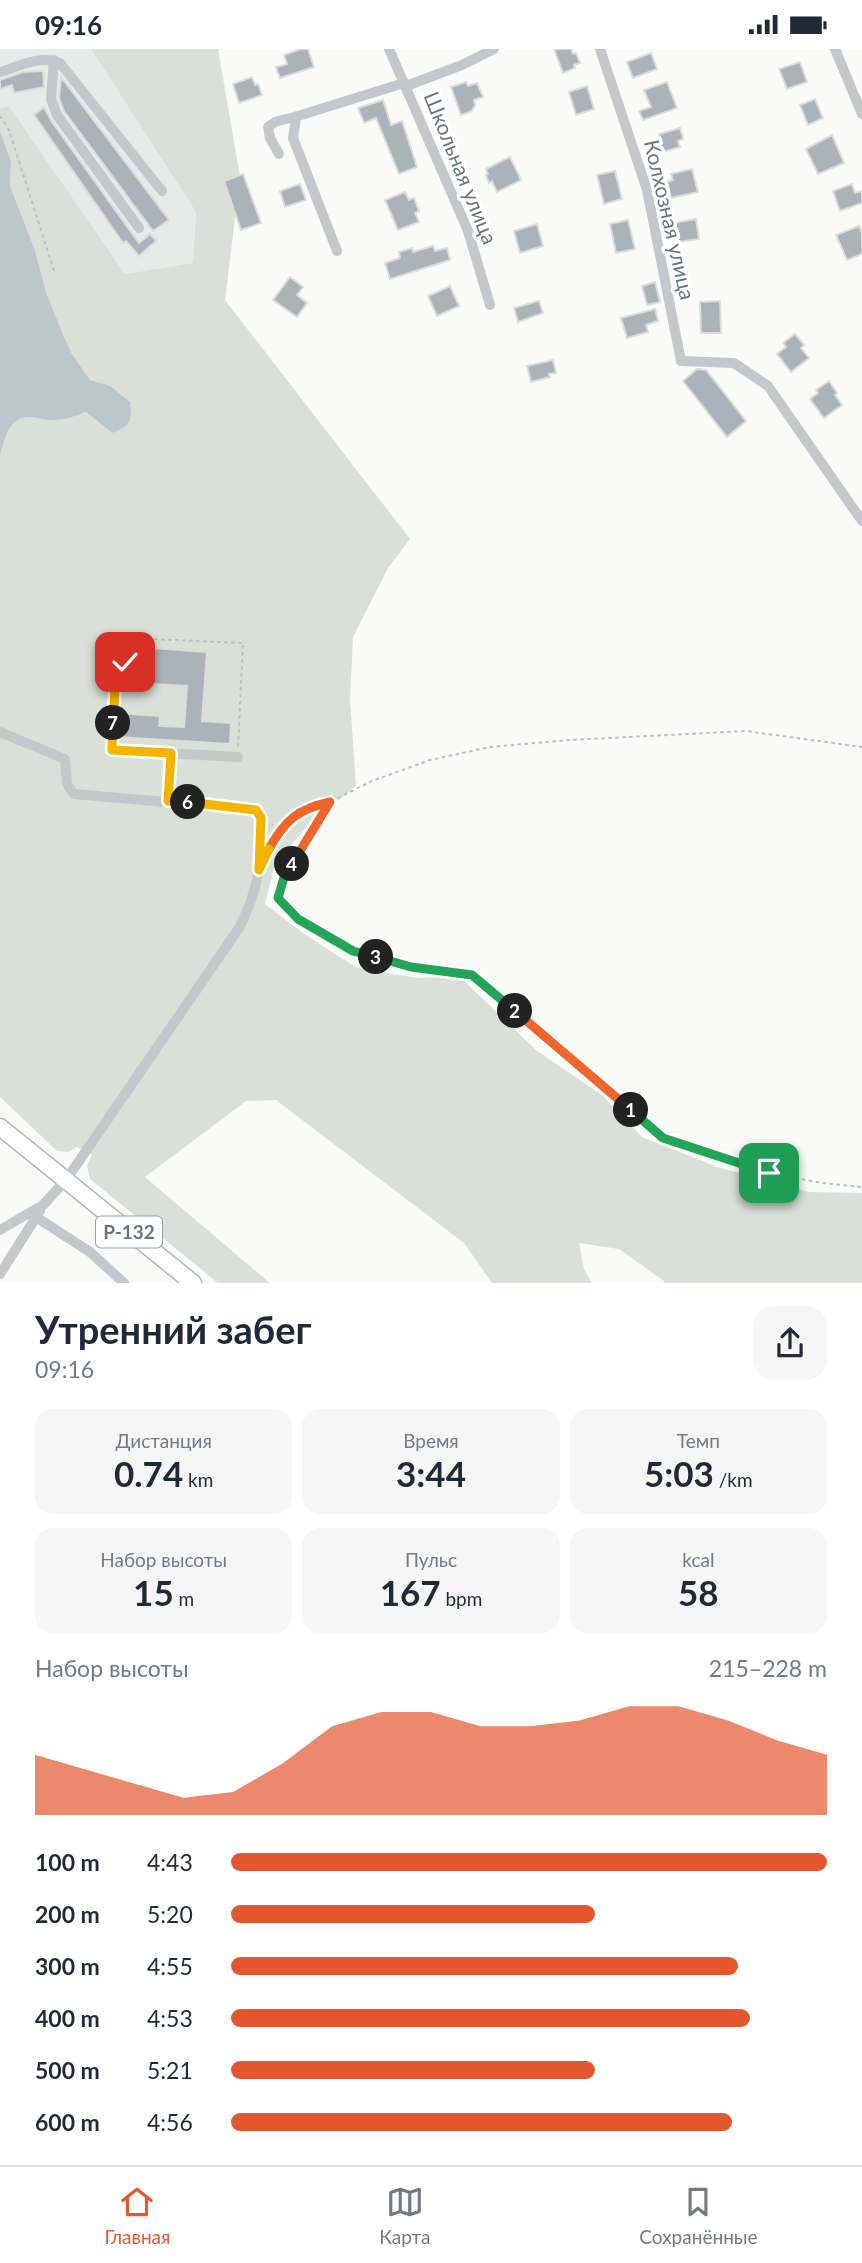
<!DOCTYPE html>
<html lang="ru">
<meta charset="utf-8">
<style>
:root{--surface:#fff;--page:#f6f6f7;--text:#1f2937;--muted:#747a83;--line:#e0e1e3;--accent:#e4572e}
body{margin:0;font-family:Lato,sans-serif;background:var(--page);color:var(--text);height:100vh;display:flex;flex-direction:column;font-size:26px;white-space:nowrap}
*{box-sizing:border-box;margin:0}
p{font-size:23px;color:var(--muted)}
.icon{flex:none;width:38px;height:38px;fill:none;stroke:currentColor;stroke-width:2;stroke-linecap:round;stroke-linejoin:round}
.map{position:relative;height:1234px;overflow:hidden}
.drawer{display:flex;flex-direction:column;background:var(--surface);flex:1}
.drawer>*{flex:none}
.pin{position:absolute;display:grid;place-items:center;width:60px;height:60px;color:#fff;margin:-30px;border-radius:14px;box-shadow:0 4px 10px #0006}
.km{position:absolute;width:35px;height:35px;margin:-18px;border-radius:50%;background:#222;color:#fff;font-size:19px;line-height:35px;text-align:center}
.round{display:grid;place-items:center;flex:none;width:74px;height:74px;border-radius:21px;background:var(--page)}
.summary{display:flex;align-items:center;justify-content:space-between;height:119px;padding:0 35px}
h1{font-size:38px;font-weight:700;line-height:52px}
.metrics{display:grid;grid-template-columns:repeat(3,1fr);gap:10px;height:119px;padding:7px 35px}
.metrics div{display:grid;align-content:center;border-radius:18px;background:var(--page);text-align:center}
.metrics b{font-size:35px;font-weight:700}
.metrics small{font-size:19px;font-weight:400}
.metrics p{font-size:19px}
.chart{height:196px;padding:14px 35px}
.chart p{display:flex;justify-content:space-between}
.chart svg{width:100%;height:126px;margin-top:7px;fill:var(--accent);opacity:.7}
ul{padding:0 35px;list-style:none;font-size:23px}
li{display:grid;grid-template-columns:112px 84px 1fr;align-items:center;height:52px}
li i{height:18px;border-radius:9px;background:var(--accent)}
.status{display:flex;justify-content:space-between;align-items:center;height:49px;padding:0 35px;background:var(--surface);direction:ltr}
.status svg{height:19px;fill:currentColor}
.dock{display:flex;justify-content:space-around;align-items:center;height:98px;border-top:2px solid var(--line);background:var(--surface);font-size:19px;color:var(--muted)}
.dock a{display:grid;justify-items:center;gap:4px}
.dock .selected{color:var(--accent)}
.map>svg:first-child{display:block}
.built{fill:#e8e9e9}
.green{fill:#dadfd7}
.water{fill:#bbc7cb}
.building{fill:#aab3b9;stroke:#dcdcda;stroke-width:2}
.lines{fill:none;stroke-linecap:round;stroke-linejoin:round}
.highway-casing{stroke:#b4b9bd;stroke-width:19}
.path{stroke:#bbbfc2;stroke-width:2;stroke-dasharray:3.5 3.5;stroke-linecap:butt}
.minor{stroke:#c3c8cc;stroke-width:10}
.highway{stroke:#fff;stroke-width:16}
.split-1-casing{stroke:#fff;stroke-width:14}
.split-2-casing{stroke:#fff;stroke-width:14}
.split-3-casing{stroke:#fff;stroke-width:14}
.split-4-casing{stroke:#fff;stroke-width:14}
.split-5-casing{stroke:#fff;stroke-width:14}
.split-6-casing{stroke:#fff;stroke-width:14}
.split-7-casing{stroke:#fff;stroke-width:14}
.split-8-casing{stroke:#fff;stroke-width:14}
.split-1{stroke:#22a559;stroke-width:9}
.split-2{stroke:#f0652b;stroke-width:9}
.split-3{stroke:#22a559;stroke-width:9}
.split-4{stroke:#22a559;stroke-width:9}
.split-5{stroke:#f0652b;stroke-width:9}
.split-6{stroke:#f5b400;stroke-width:9}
.split-7{stroke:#f5b400;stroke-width:9}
.split-8{stroke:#f5b400;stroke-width:9}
.labels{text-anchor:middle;stroke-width:7;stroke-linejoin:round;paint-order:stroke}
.shield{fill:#fff;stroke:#939fa8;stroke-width:2}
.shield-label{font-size:19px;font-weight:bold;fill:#657683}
.street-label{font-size:21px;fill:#657683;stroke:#fff}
</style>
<div class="status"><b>09:16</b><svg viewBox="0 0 49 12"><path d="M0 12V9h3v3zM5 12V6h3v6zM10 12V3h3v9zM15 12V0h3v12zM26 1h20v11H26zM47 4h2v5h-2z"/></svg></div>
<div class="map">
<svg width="862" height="1234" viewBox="0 0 862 1234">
<rect width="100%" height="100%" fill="#fafaf8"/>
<!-- built -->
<polygon class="built" points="0,0 91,0 196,163 193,214 125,225 9,57 0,59"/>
<!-- green -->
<path class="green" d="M91 0H218L240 128 225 251 410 490 388 519 353 588 350 651 356 737 312 772 275 815 265 855 304 885 357 919 417 929 459 927 537 1002 602 1046 642 1088 720 1119 809 1143 862 1144V1234H664V1232L619 1200 579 1194 584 1220 592 1234H492L464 1194 276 1051 246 1052 145 1128 270 1234H218L90 1130 87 1117 92 1106 77 1098 68 1103 57 1102 0 1048V408C4 391 9 366 31 368 37 368 42 371 48 371 62 371 74 368 86 363L112 384 110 338 90 331 72 305 64 288 46 243 35 201 10 137 11 112 0 82V59L9 57 125 225 193 214 196 163Z"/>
<!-- water -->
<path class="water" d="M0 82 11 112 10 137 35 201 46 243 64 288 72 305 90 331 110 337 130 353C132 372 131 377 112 384L86 363C73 368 62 372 48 371 42 371 37 368 31 368 9 366 4 391 0 408Z"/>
<!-- building -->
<g class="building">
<polygon points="301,0 308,0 314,18 280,29 276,18 287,15 284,6"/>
<polygon points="554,0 571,0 573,5 576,4 580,14 574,16 575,19 563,24"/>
<polygon points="651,4 657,20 633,29 627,13"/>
<polygon points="800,13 807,33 787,40 779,20"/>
<polygon points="43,22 44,38 14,44 12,36 0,40 0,31 23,23"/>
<polygon points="61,28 169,171 153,182 64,62 59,49"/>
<polygon points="252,28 255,36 258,35 262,46 239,54 233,35"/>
<polygon points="466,33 468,37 477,34 483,48 474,51 475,56 472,62 461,66 451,38"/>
<polygon points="667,33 677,59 643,71 639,62 651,58 644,41"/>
<polygon points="587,37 594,60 576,66 569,43"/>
<polygon points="815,50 823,69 808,76 800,56"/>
<polygon points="383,51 391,76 402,72 417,118 399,125 376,69 364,74 358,59"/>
<polygon points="44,58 52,73 139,194 150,185 156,192 139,207 126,192 123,194 34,66"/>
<polygon points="680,79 683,90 678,92 680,98 659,104 656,94 661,92 659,85"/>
<polygon points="832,86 844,114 818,125 806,100"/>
<polygon points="510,108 521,131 497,143 492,132 489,134 486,126 488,125 486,120"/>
<polygon points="692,120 698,143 671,149 667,133 673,131 671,125"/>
<polygon points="615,122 622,150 604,155 597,126"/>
<polygon points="243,125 261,174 241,181 224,132"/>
<polygon points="300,135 306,151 285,158 280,142"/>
<polygon points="852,135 855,144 862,142 862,154 840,162 833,142"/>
<polygon points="405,143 409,151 414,149 419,162 415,164 419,173 398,181 385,151"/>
<polygon points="696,170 699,190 678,193 674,174"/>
<polygon points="628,171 635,200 616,204 610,175"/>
<polygon points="537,175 543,197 520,204 514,182"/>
<polygon points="859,177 862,184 862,205 847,211 836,186"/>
<polygon points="433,197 435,202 447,199 450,211 390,230 385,214 400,209 399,203 412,199 413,203"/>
<polygon points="290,228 303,238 297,246 307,254 297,268 273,251"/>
<polygon points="655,233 660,253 647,256 642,237"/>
<polygon points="450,237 459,257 437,267 428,247"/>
<polygon points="539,252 543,264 518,273 514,259"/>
<polygon points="720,252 721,284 701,284 700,253"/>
<polygon points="655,260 658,272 646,276 648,283 627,289 621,269"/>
<polygon points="795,285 804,296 801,299 809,309 791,323 777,305 786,298 783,294"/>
<polygon points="553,311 556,324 549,325 550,328 531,333 527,317"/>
<polygon points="697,320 706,321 746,372 727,388 683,332"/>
<polygon points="829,332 837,344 835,346 842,356 824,369 810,350 818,344 816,341"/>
<polygon points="153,599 207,603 202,672 231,674 230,695 117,688 118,664 160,667 159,677 184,678 187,637 150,635"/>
</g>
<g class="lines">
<!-- highway casing -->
<g class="highway-casing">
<polyline id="highway" points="0,1078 193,1234"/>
</g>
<!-- path -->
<g class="path">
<polyline points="0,67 9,81 55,225"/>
<polyline points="113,690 116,622 125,613 126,589 243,594 238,699"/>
<polyline points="330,753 298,808 284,825 278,849 298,870 353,902 411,918 472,926 663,1089 769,1124 822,1134 862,1138"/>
<polyline points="272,795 278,782 289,771 307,759 330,753 372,732 430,711 490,698 570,691 746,682 862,698"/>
</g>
<!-- minor -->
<g class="minor">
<polyline points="389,0 468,182 490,256"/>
<polyline points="600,0 647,141 681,312 734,314 768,337 862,472"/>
<polyline points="835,0 862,65"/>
<polyline points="54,11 51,50 57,66 139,179"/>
<path d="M0 23C18 18 41 5 60 14L162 142"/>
<polyline points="406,37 462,16 494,0"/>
<polyline points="279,105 270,89 268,78 275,73 298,67"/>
<polyline points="337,202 293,89 296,69 298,67 404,34"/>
<path d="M0 683 65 710 67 735 74 745 256 761C262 769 261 778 261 788 262 821 254 850 239 879L66 1131 43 1156 0 1181"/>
<polyline points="112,701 238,708"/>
<polyline points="168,752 171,704"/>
<polyline points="36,1168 90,1203 124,1234"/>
<polyline points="0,1225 40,1162"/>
</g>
<!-- highway -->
<use href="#highway" class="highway"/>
</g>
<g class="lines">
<!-- split-1 casing -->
<g class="split-1-casing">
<polyline id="split-1" points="631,1061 663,1089 769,1124"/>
</g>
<!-- split-2 casing -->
<g class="split-2-casing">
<polyline id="split-2" points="515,962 631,1061"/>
</g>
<!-- split-3 casing -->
<g class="split-3-casing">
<polyline id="split-3" points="376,908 411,918 472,926 515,962"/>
</g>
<!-- split-4 casing -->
<g class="split-4-casing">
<polyline id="split-4" points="292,815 285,825 278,849 298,870 353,902 376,908"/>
</g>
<!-- split-5 casing -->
<g class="split-5-casing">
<path id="split-5" d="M269 800C285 771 298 760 330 753L292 815"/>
</g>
<!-- split-6 casing -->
<g class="split-6-casing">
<polyline id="split-6" points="188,753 256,761 261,769 259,821 269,800"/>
</g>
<!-- split-7 casing -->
<g class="split-7-casing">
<polyline id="split-7" points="113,674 112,701 171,704 168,752 188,753"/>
</g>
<!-- split-8 casing -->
<g class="split-8-casing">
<polyline id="split-8" points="113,674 116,622 125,613"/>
</g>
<!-- split-1 -->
<use href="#split-1" class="split-1"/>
<!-- split-2 -->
<use href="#split-2" class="split-2"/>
<!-- split-3 -->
<use href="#split-3" class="split-3"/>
<!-- split-4 -->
<use href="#split-4" class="split-4"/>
<!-- split-5 -->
<use href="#split-5" class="split-5"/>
<!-- split-6 -->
<use href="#split-6" class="split-6"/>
<!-- split-7 -->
<use href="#split-7" class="split-7"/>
<!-- split-8 -->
<use href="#split-8" class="split-8"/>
</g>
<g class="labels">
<!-- shield labels -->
<rect class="shield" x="96" y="1167.5" width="66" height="31" rx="5"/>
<g class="shield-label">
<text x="129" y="1190">Р-132</text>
</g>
<!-- street labels -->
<g class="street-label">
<text transform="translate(460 119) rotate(68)" y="7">Школьная улица</text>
<text transform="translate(669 171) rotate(77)" y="7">Колхозная улица</text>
</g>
</g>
</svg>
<div class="pin" style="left:769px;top:1124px;background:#1e9e55"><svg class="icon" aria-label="arrive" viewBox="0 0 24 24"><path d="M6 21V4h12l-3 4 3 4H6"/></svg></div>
<div class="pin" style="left:125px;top:613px;background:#d93025"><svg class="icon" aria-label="check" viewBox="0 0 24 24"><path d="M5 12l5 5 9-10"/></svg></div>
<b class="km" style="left:631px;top:1061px">1</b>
<b class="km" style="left:515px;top:962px">2</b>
<b class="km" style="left:376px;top:908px">3</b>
<b class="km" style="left:292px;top:815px">4</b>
<b class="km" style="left:188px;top:753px">6</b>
<b class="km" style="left:113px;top:674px">7</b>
</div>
<section class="drawer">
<div class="summary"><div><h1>Утренний забег</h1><p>09:16</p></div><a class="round"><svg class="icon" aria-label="share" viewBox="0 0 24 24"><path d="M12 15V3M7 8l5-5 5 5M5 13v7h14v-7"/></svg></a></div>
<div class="metrics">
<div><p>Дистанция</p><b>0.74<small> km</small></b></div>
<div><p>Время</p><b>3:44</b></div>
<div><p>Темп</p><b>5:03<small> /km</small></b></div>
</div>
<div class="metrics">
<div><p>Набор высоты</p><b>15<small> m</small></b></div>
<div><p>Пульс</p><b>167<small> bpm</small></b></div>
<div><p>kcal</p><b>58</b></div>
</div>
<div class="chart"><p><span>Набор высоты</span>215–228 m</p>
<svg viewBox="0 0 160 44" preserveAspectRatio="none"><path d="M0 44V23L10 28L20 33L30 38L40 36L50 26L60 13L70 8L80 8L90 13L100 13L110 11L120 6L130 6L140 11L150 18L160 23V44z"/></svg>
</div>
<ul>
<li><b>100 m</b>4:43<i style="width:100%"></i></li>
<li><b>200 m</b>5:20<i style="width:61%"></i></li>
<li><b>300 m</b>4:55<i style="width:85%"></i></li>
<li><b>400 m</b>4:53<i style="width:87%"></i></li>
<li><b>500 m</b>5:21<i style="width:61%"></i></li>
<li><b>600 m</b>4:56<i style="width:84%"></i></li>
</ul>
</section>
<nav class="dock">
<a class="selected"><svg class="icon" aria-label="home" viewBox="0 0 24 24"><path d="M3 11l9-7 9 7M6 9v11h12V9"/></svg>Главная</a>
<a><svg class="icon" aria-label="map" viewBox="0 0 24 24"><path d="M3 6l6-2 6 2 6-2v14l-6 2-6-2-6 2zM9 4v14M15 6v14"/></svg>Карта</a>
<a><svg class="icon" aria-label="saved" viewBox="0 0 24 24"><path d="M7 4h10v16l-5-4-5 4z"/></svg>Сохранённые</a>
</nav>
